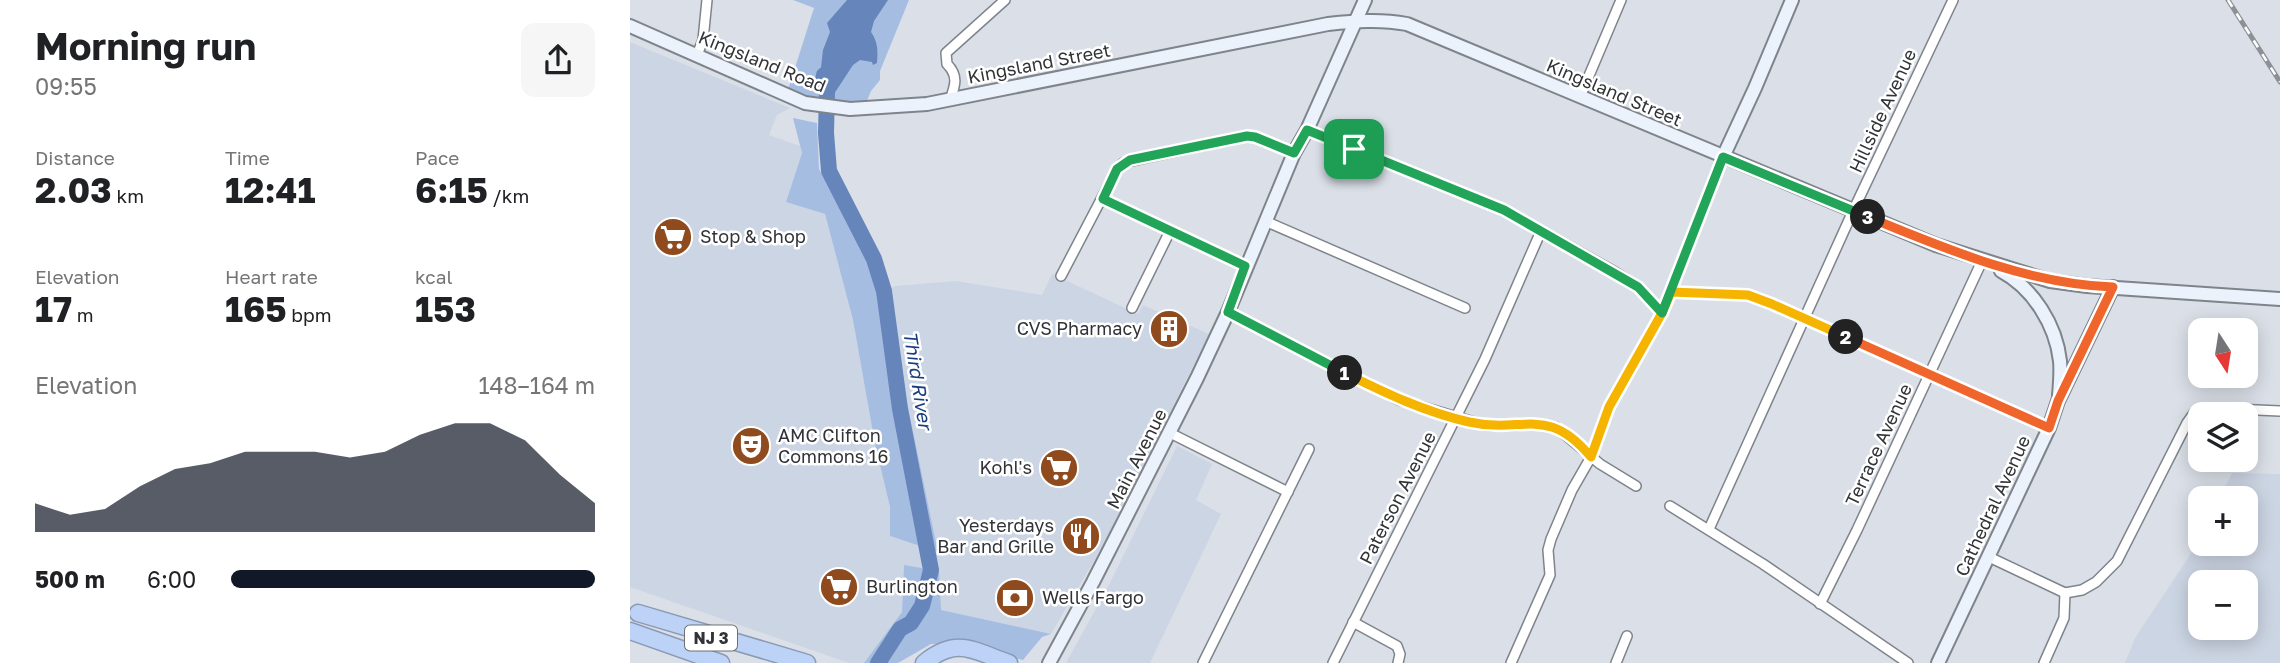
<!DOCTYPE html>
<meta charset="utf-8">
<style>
:root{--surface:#fff;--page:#f6f6f6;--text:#202124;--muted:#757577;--accent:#111827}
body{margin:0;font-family:"Golos Text",sans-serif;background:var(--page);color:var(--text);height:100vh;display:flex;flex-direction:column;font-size:26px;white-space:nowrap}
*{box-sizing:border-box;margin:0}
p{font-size:23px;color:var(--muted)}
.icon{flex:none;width:38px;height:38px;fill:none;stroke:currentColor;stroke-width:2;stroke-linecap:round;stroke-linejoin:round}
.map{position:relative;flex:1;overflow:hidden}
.sheet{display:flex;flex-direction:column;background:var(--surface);width:630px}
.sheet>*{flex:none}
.needle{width:46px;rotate:168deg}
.buttons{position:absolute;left:1558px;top:318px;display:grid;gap:14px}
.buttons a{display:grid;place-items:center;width:70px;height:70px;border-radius:14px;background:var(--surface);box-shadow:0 4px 18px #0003;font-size:35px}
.pin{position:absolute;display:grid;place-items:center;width:60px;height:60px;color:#fff;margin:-30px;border-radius:14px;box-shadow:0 4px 10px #0006}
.km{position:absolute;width:35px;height:35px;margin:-18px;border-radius:50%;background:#222;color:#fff;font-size:19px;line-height:35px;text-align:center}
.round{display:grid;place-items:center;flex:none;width:74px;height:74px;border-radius:14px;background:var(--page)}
.headline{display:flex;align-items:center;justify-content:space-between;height:119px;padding:0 35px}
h1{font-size:38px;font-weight:700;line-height:52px}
.figures{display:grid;grid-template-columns:repeat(3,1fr);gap:10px;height:119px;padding:7px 35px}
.figures div{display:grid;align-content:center}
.figures b{font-size:35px;font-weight:700}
.figures small{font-size:19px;font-weight:400}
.figures p{font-size:19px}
.chart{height:196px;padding:14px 35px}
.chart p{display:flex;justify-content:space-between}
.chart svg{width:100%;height:126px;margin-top:7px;fill:var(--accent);opacity:.7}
ul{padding:0 35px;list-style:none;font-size:23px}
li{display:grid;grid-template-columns:112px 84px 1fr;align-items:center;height:52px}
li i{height:18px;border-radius:9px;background:var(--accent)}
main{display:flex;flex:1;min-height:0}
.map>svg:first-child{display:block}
.built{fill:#ccd5e3;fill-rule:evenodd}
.green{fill:#a6bde2}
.water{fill:#6685bb}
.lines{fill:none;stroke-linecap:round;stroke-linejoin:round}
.river{stroke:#6685bb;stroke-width:16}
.street-casing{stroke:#7f848b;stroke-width:12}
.secondary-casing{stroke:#7f848b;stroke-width:16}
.highway-casing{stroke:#8b9ab3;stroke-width:19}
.street{stroke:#fff;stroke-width:9}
.secondary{stroke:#ebf2fc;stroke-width:12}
.highway{stroke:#bcd2f6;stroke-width:16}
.rail-casing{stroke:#8d9197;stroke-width:5}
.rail{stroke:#fff;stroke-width:2.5;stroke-dasharray:8;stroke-linecap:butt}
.split-1-casing{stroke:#fff;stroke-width:14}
.split-2-casing{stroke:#fff;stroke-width:14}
.split-3-casing{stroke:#fff;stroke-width:14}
.split-4-casing{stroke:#fff;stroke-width:14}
.split-1{stroke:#22a559;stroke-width:9}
.split-2{stroke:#f5b400;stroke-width:9}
.split-3{stroke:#f0652b;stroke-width:9}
.split-4{stroke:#22a559;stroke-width:9}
.labels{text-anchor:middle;stroke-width:5;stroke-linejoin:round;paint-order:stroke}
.shield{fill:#fff;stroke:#6f7073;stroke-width:2}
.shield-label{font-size:16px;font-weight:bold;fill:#313337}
.street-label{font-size:18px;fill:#313337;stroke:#fff}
.poi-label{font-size:18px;fill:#313337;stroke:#fff;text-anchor:start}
.water-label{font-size:19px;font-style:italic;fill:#193e7f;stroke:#fff}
</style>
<main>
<section class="sheet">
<div class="headline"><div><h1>Morning run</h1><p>09:55</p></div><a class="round"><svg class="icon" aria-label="share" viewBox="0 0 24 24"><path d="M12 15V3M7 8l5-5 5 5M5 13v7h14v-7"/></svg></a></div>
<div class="figures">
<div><p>Distance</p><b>2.03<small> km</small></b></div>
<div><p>Time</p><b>12:41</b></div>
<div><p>Pace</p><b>6:15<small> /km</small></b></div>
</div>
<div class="figures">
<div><p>Elevation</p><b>17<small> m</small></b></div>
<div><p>Heart rate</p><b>165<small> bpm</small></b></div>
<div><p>kcal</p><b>153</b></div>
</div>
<div class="chart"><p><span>Elevation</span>148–164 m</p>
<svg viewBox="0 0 160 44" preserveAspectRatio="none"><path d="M0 44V34L10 38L20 36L30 28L40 22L50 20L60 16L70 16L80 16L90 18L100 16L110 10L120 6L130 6L140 12L150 24L160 34V44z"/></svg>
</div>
<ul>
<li><b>500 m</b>6:00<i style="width:100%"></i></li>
</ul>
</section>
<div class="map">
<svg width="1650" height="663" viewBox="0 0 1650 663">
<rect width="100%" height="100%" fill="#dbe0e8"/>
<!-- built -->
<g class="built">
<polygon points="0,42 160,108 147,115 139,135 170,146 171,149 172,153 156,202 195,214 223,320 245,444 260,507 260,536 308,552 254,291 265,286 326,281 412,295 422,274 508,314 513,305 579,334 482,530 421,634 310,610 274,565 272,612 234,663 219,663 0,587"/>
<polygon points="547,446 582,464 566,500 591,514 520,663 436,663 479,585"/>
<path d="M1602 473 1650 474V663H1495L1505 638 1570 540V544H1615V499H1589ZM1570 583H1615V628H1570Z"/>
</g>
<!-- green -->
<g class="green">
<polygon points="163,0 279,0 250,71 250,80 241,91 234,108 202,108 203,99 191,98 189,106 156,96 184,8"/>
<polygon points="163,118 187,123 189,169 254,291 308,552 260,536 260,507 245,444 223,320 195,214 156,202 172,153"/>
<polygon points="274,565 309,571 311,610 421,634 412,637 393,660 332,644 301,644 268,663 234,663 272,612"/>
</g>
<!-- water -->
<path class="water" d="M217 0H258L244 21 241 32C248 42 248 51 247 63L243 65 242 62 230 60 223 65 202 97 193 96 190 76 193 50 200 32 197 23Z"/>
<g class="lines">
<!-- river -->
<polyline class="river" points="194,75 193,81 197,92 196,133 199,171 244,259 254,291 270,409 301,570 292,606 281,623 270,629 248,663"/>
<!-- street casing -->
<g class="street-casing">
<g id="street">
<polyline points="67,55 73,40 77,0"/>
<polyline points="950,97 991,0"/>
<path d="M320 100C325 86 329 76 317 64L316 53 375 0"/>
<polyline points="677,130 874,210 985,272 1008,287 1032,313"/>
<polyline points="473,199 615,266"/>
<polyline points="635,221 835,308"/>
<polyline points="431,276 487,169 493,163 617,136 625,137 664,153"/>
<polyline points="1041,292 1118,295 1142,304 1419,428"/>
<polyline points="502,308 540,231"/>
<polyline points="598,312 769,400 854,425 870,426 912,424 926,427 970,464 1006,486"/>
<polyline points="540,433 658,492"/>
<polyline points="1040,506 1133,564 1278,663"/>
<polyline points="1079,529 1223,211 1323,0"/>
<polyline points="1359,557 1435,593"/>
<polyline points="1435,593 1452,590 1466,582 1487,561 1557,423 1564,413 1581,408 1650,411"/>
<polyline points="1190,604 1227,530 1352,261"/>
<polyline points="723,622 767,646 770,654 768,663"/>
<polyline points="573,663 679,449"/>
<polyline points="703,663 855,359 911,231"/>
<polyline points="881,663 920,575 918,550 921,539 942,490 961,457 979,407 1032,313 1093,157"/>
<polyline points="986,663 997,636"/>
<polyline points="1414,663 1434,618 1435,593"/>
</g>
</g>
<!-- secondary casing -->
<g class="secondary-casing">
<g id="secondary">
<path d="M0 26 175 103 220 109 297 104 698 24C725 21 750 19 777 24L1306 245 1420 281 1457 286 1650 299"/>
<polyline points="1093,157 1125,88 1162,0"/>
<path d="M1371 271C1403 288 1426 325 1430 361 1431 372 1430 384 1429 395"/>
<polyline points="419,663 463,582 567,378 598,312 664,153 677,130 735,0"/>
<polyline points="1308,663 1419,428 1428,401 1483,287"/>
</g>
</g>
<!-- highway casing -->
<g class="highway-casing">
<g id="highway">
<polyline points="8,613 177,663"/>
<polyline points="0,631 91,663"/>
<path d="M294 663C327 636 344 651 379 663"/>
</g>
</g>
<!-- street -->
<use href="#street" class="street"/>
<!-- secondary -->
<use href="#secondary" class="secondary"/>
<!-- highway -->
<use href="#highway" class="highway"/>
<!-- rail casing -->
<g class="rail-casing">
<polyline id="rail" points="1598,0 1650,82"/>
</g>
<!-- rail -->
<use href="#rail" class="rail"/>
</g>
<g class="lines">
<!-- split-1 casing -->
<g class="split-1-casing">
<polyline id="split-1" points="715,373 598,312 615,266 473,199 487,169 500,160 617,136 625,137 664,153 677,130 724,149"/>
</g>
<!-- split-2 casing -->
<g class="split-2-casing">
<path id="split-2" d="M715 373C755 393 795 412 839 422 894 434 917 404 961 457L979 407 1032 313 1041 292 1118 295 1142 304 1216 337"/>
</g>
<!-- split-3 casing -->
<g class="split-3-casing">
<path id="split-3" d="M1216 337 1419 428 1428 401 1483 287C1398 284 1316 249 1238 217"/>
</g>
<!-- split-4 casing -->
<g class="split-4-casing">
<polyline id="split-4" points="724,149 874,210 1008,287 1032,313 1093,157 1238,217"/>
</g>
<!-- split-1 -->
<use href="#split-1" class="split-1"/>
<!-- split-2 -->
<use href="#split-2" class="split-2"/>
<!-- split-3 -->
<use href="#split-3" class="split-3"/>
<!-- split-4 -->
<use href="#split-4" class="split-4"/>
</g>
<!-- icons -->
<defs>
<g id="supermarket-disc" transform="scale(2.0125)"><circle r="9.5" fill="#8f4b1e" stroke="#fff"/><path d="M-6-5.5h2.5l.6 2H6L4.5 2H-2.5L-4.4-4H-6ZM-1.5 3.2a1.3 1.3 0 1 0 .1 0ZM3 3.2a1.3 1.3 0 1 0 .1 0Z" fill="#fff"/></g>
<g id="building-disc" transform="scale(2.0125)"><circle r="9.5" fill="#8f4b1e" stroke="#fff"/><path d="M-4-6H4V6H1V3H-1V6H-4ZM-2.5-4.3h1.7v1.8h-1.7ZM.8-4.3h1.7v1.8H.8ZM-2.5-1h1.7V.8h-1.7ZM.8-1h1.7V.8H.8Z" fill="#fff"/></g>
<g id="theatre-disc" transform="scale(2.0125)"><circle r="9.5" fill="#8f4b1e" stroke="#fff"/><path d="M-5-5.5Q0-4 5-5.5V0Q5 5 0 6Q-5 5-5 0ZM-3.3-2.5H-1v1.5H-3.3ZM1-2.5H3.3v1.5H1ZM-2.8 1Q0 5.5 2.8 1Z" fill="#fff"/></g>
<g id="restaurant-disc" transform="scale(2.0125)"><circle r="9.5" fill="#8f4b1e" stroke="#fff"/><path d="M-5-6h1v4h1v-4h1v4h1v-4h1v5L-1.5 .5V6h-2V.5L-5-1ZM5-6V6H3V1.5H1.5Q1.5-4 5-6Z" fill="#fff"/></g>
<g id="bank-disc" transform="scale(2.0125)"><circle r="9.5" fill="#8f4b1e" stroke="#fff"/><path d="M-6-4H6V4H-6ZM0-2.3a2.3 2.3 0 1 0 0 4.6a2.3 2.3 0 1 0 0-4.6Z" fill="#fff"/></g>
</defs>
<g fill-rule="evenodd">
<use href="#supermarket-disc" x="43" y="237"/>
<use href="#building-disc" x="539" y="329"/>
<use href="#theatre-disc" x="121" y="446"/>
<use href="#supermarket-disc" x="429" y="468"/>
<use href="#restaurant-disc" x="451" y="536"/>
<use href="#supermarket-disc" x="209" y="587"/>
<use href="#bank-disc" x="385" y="598"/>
</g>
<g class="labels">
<!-- shield labels -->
<rect class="shield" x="55" y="625.5" width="52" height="25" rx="5"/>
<g class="shield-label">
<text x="81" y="644">NJ 3</text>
</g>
<!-- street labels -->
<g class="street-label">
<text transform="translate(132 62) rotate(22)" y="6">Kingsland Road</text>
<text transform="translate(409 64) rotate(-11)" y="6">Kingsland Street</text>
<text transform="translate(984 93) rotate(23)" y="6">Kingsland Street</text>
<text transform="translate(1253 111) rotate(-65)" y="6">Hillside Avenue</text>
<text transform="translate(1249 445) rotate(-65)" y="6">Terrace Avenue</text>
<text transform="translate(507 459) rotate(-63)" y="6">Main Avenue</text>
<text transform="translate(768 498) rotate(-63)" y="6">Paterson Avenue</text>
<text transform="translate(1363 506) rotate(-65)" y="6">Cathedral Avenue</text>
</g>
<!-- poi labels -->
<g class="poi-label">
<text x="70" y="243">Stop &amp; Shop</text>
<text x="512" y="335" text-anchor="end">CVS Pharmacy</text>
<text x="148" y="442">AMC Clifton<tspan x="148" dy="21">Commons 16</tspan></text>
<text x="402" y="474" text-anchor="end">Kohl's</text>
<text x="424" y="532" text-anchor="end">Yesterdays<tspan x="424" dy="21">Bar and Grille</tspan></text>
<text x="236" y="593">Burlington</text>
<text x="412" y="604">Wells Fargo</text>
</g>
<!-- water labels -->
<g class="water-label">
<text transform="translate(288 380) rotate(81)" y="7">Third River</text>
</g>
</g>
</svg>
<div class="buttons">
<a><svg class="needle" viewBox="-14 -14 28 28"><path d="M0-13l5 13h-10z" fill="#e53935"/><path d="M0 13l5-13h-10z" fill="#757577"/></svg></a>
<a><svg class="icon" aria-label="layers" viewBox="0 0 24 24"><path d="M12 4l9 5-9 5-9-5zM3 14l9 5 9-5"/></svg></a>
<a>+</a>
<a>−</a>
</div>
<div class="pin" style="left:724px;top:149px;background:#1e9e55"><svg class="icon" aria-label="arrive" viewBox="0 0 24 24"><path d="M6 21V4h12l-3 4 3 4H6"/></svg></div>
<b class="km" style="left:715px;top:373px">1</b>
<b class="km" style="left:1216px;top:337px">2</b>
<b class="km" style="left:1238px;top:217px">3</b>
</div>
</main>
